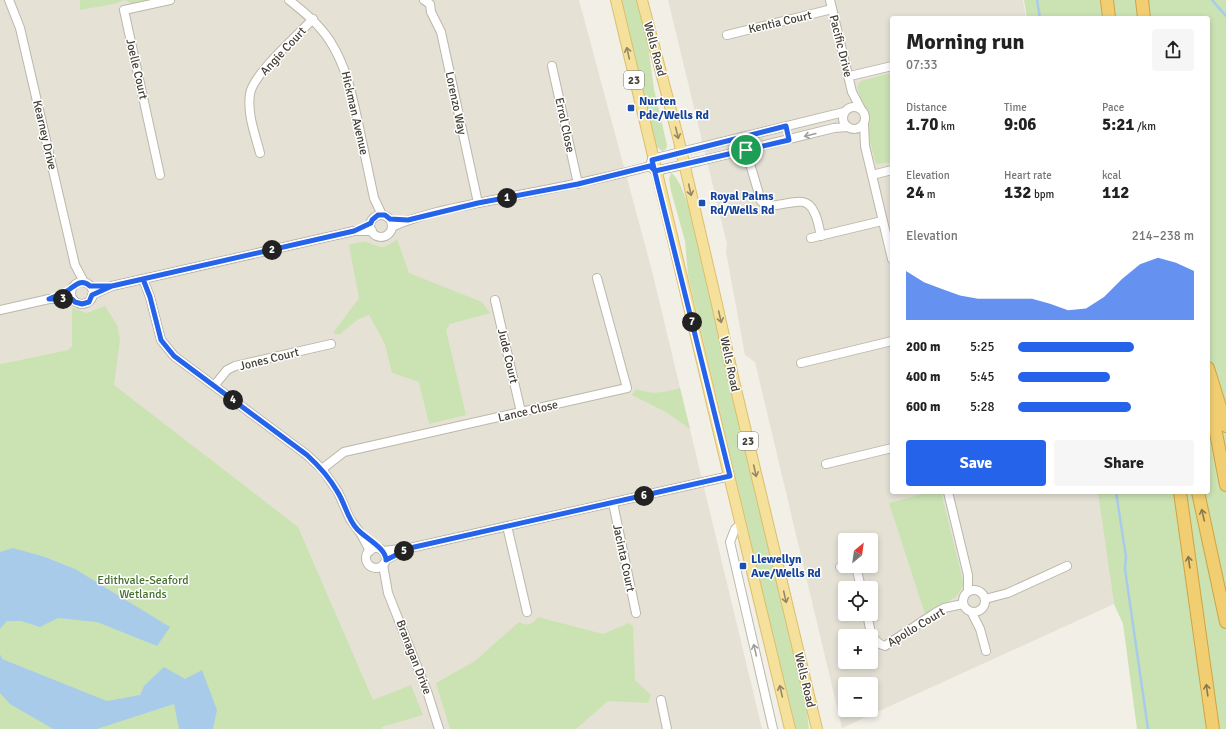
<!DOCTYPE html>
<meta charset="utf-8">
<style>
:root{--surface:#fff;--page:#f6f6f6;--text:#222;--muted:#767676;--accent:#2563eb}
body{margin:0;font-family:Signika,sans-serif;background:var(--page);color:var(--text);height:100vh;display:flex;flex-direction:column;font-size:15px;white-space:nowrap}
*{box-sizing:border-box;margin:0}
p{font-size:13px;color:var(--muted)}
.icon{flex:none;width:22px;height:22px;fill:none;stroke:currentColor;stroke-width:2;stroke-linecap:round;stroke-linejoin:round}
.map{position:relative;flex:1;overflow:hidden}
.details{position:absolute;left:890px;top:16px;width:320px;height:478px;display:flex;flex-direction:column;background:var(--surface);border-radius:4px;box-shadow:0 2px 6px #0003}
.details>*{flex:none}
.needle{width:26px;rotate:29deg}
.fabs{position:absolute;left:838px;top:533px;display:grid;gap:8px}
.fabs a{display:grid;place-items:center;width:40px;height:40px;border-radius:4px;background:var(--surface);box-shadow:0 2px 6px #0003;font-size:20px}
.pin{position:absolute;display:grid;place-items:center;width:34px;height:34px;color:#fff;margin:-17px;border:2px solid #fff;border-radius:50%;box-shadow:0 1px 4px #0007}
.km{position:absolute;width:20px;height:20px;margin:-10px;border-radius:50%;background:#222;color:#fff;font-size:11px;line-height:20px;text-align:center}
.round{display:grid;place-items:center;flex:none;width:42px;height:42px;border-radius:4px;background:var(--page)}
.head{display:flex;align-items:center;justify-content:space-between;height:68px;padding:0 16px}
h1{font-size:22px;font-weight:800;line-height:30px}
.metrics{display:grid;grid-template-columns:repeat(3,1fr);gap:6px;height:68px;padding:4px 16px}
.metrics div{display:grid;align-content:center}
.metrics b{font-size:17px;font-weight:800}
.metrics small{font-size:11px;font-weight:400}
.metrics p{font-size:11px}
.chart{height:112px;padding:8px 16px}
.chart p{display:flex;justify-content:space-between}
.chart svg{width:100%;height:72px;margin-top:4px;fill:var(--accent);opacity:.7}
.cta{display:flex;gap:8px;margin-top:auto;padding:8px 16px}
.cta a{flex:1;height:46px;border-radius:4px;background:var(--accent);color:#fff;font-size:16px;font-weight:800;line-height:46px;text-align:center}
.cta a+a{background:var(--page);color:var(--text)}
ul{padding:0 16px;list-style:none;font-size:13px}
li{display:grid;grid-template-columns:64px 48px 1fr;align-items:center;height:30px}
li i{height:10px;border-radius:5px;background:var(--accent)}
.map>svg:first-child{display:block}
.residential{fill:#e5e1d5;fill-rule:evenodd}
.green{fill:#cbe3b3}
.water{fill:#a8cbea}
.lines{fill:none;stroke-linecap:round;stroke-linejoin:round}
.stream{stroke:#a8cbea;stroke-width:2.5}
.minor-casing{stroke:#bcb7aa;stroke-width:10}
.major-casing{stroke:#dabf6d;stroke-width:12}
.highway-casing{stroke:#d0a342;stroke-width:14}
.minor{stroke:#fff;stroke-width:8}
.major{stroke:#f6e19c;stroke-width:10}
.highway{stroke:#f2ce72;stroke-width:12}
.oneway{stroke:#948864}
.oneway2{stroke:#a29f9a}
.oneway3{stroke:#8a784e}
.route-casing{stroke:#fff;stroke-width:8}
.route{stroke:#2563eb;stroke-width:5}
.transit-dot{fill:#1a4fb4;stroke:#fff;stroke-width:1.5}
.labels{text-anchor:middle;stroke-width:3;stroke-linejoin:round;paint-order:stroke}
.shield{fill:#fff;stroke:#7c7972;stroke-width:1}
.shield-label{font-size:11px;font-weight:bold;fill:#443f36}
.street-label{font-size:12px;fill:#443f36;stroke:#fff}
.transit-label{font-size:12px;font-weight:bold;fill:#164399;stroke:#fff;text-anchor:start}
.park-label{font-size:12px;fill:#44712e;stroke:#fff}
</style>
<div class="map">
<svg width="1226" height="729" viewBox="0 0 1226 729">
<rect width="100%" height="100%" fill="#f2efe7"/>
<!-- residential -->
<g class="residential">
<polygon points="0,0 579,0 652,271 762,729 382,729 374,702 68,350 0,364"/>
<path d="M668 0H1023L1026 18H892V492H1099L1114 604 842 728 755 362 745 355 726 252 727 244ZM845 540H871V566H845ZM845 588H871V614H845ZM845 636H871V662H845ZM845 684H871V710H845Z"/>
</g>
<!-- green -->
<g class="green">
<polygon points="80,0 152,0 133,4 125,0 114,4 80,10"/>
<polygon points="620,0 638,0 647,38 654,89 667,145 666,149 662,151 656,146 653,136"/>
<polygon points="1024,0 1226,0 1226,729 1137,729 1123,624 1114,604 1098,492 1208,492 1208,18 1027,18"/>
<polygon points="892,73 892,162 876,164 866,127 866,116 857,87 861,81"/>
<path d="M671 173C687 180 703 267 708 286 739 425 773 564 806 703L809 729H796L775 646 688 275 685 241 671 191 669 179Z"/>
<path d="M397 239 409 273 482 302 490 313 450 324 446 330 466 415 429 424 419 382 392 373 385 344 369 315 357 320 339 335 333 333 359 298 349 245C354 244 360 241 365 242 382 246 381 252 397 239Z"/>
<polygon points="105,306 117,325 120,339 114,385 298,527 373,700 411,685 423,715 382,727 382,729 0,729 0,364 68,350 72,346 72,308 87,313"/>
<path d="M680 388 690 429 666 412 632 395 636 389C655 395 661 393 680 388Z"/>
<polygon points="931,492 941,492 964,585 956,597 925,614 889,503"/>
<path d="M538 617 603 634 629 623 633 626 635 680 651 695 648 703 608 701 576 729H450L436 683 475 661 519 622C527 627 533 624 538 617Z"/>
</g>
<!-- water -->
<g class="water">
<polygon points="13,548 45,557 75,569 170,627 157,646 97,622 58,618 40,627 21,621 7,621 0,629 0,552"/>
<polygon points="0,654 2,659 107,701 140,695 144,686 164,667 185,679 202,670 217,710 213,729 179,729 174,704 97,729 53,729 10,704 0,693"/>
</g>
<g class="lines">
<!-- stream -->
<g class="stream">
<polyline points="1037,0 1040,18"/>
<polyline points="1212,0 1226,16"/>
<polyline points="1116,492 1126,557 1125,569 1148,729"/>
</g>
<!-- minor casing -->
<g class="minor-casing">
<g id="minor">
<polyline points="9,0 20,28 75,265 84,282"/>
<path d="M289 0C304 12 319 24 330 41 347 68 352 95 359 127 364 150 369 174 374 198L382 215"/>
<polyline points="424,0 430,4 431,12 441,32 478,203"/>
<polyline points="830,0 852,92 861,109"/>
<polyline points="727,35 832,9"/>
<polyline points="552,66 578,184"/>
<polyline points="850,76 892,66"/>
<circle cx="854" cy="118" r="11"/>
<polyline points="864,124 865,146 892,259"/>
<path d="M746 150 761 201C776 215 804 188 814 212 818 219 819 228 821 236"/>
<path d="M260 153C255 134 247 114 250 94 253 74 298 35 313 19"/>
<polyline points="651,163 652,159 844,112"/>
<polyline points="652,168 655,171 700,161 834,128 848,127"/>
<polyline points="160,175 124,10 170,0"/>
<polyline points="872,175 892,170"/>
<circle cx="381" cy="226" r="11"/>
<path d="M392 227C422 213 465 206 498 199 549 189 600 180 650 166"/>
<polyline points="811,238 882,221"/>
<polyline points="143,279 150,297 161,340 174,356 307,455 322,469 338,492 350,519 361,534 370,551"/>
<circle cx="82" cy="293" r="11"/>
<polyline points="92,295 112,286 354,231 372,231"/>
<polyline points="495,300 521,412"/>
<polyline points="0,310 49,299 72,299"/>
<polyline points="801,363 892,341"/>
<polyline points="214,386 227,370 235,366 331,344"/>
<polyline points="826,464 892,448"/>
<polyline points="322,469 344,452 627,388 597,278"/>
<polyline points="948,492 968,575 968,591"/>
<polyline points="613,503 636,613"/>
<polyline points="741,524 735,529 730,542 773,729"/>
<polyline points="507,526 527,612"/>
<circle cx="376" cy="558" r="10"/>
<polyline points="383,551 410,548 730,476"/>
<polyline points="387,559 407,549"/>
<polyline points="871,560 873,560"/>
<polyline points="383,565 388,593 428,694 439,729"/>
<polyline points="856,566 861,588"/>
<polyline points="840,567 846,566"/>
<circle cx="974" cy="601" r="11"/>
<polyline points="985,599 1008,593 1067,566"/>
<polyline points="972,613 980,629 986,651"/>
<path d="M867 614C870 627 870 642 885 646L935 613 944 608 963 604"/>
<polyline points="661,700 667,729"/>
</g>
</g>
<!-- major casing -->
<g class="major-casing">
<g id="major">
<path d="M616 0C672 244 732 486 790 729"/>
<polyline points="642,0 678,137 716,300 734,381 817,729"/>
</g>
</g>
<!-- highway casing -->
<g class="highway-casing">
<g id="highway">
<polyline points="1107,0 1109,18"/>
<polyline points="1142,0 1144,18"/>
<polyline points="1208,368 1226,426"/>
<polyline points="1208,391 1226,485"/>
<polyline points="1180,492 1213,729"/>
<polyline points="1198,492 1226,622"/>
</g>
</g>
<!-- minor -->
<use href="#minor" class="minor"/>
<!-- major -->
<use href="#major" class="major"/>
<!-- highway -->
<use href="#highway" class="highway"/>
</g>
<!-- one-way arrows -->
<defs><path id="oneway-shaft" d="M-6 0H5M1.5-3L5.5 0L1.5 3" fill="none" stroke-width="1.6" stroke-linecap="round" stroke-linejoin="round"/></defs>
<g class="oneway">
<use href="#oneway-shaft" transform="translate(628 53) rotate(-103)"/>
<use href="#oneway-shaft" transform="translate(677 133) rotate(76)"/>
<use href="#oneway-shaft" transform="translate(690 190) rotate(77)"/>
<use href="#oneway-shaft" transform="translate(720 317) rotate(77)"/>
<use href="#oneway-shaft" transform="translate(755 471) rotate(77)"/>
<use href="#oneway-shaft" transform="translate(785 597) rotate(77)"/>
<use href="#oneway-shaft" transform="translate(781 691) rotate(-103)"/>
</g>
<g class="oneway2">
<use href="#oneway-shaft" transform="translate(810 135) rotate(166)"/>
<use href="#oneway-shaft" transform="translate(755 650) rotate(-103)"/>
</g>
<g class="oneway3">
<use href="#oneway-shaft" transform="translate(1203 515) rotate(-103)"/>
<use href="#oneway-shaft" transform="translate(1189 562) rotate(-98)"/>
<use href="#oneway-shaft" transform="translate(1207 690) rotate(-98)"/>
</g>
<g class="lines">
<!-- route casing -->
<g class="route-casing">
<path id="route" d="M746 150 655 171 650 166 578 184 478 203 408 220 390 219 385 215H378L372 220 371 223 354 231 112 286H90C82 279 77 284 70 289 64 293 56 296 49 299H72L75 302 82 304 89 302 92 295 112 286 143 279 150 297 161 340 174 356 307 455C319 466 329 477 337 491 345 503 347 518 357 529 365 538 386 548 386 560L410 548 730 476 658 185 652 160 786 126 789 140 746 150"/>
</g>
<!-- route -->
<use href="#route" class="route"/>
</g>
<!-- markers -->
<g class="transit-dot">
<rect x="627" y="104" width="8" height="8" rx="2"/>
<rect x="698" y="199" width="8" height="8" rx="2"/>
<rect x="739" y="562" width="8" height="8" rx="2"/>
</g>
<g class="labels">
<!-- shield labels -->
<g class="shield">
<rect x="624" y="71" width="20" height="18" rx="3"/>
<rect x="738" y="432" width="20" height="18" rx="3"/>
</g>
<g class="shield-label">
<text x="634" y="84">23</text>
<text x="748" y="445">23</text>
</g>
<!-- street labels -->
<g class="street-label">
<text transform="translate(780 22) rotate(-13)" y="4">Kentia Court</text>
<text transform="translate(841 46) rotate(76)" y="4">Pacific Drive</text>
<text transform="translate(655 49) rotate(75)" y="4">Wells Road</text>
<text transform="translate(283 51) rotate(-47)" y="4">Angie Court</text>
<text transform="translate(137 69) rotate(77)" y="4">Joelle Court</text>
<text transform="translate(456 103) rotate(78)" y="4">Lorenzo Way</text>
<text transform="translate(355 113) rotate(77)" y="4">Hickman Avenue</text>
<text transform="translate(565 125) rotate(78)" y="4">Errol Close</text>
<text transform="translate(45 135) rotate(77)" y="4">Kearney Drive</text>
<text transform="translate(508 356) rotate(77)" y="4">Jude Court</text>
<text transform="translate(269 359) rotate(-14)" y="4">Jones Court</text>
<text transform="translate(730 364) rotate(78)" y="4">Wells Road</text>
<text transform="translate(528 411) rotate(-13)" y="4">Lance Close</text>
<text transform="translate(624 558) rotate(78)" y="4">Jacinta Court</text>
<text transform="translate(916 627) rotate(-31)" y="4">Apollo Court</text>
<text transform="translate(414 657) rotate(69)" y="4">Branagan Drive</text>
<text transform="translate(805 680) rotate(77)" y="4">Wells Road</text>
</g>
<!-- transit labels -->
<g class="transit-label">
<text x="639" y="105">Nurten<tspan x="639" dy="14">Pde/Wells Rd</tspan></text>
<text x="710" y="200">Royal Palms<tspan x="710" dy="14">Rd/Wells Rd</tspan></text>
<text x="751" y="563">Llewellyn<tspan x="751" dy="14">Ave/Wells Rd</tspan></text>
</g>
<!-- park labels -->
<g class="park-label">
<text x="143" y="584">Edithvale-Seaford<tspan x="143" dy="14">Wetlands</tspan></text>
</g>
</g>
</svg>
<div class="fabs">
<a><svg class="needle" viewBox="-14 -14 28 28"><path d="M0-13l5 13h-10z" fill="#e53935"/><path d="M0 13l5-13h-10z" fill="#767676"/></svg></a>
<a><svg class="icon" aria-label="locate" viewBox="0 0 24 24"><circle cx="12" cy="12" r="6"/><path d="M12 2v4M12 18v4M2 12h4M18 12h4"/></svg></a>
<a>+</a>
<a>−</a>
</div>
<div class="pin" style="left:746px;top:150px;background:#1e9e55"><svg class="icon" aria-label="arrive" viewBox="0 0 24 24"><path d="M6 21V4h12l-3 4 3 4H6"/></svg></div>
<b class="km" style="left:507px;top:198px">1</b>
<b class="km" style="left:272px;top:250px">2</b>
<b class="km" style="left:63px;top:299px">3</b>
<b class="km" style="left:233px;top:400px">4</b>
<b class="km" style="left:404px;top:551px">5</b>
<b class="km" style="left:644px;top:496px">6</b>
<b class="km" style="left:692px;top:322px">7</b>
<section class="details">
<div class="head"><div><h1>Morning run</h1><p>07:33</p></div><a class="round"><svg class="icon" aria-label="share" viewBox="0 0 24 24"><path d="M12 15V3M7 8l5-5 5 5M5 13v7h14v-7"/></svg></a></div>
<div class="metrics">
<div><p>Distance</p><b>1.70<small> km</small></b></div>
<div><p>Time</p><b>9:06</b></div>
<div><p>Pace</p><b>5:21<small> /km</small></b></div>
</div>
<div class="metrics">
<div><p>Elevation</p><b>24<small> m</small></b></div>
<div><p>Heart rate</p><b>132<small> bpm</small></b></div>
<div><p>kcal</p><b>112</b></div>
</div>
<div class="chart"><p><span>Elevation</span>214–238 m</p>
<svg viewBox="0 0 160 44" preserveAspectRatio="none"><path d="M0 44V14L10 21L20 25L30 29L40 31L50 31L60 31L70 31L80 34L90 38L100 37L110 30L120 19L130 10L140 6L150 9L160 14V44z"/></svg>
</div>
<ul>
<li><b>200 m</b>5:25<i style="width:66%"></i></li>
<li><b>400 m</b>5:45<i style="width:52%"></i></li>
<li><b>600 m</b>5:28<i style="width:64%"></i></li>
</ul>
<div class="cta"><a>Save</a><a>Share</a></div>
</section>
</div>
